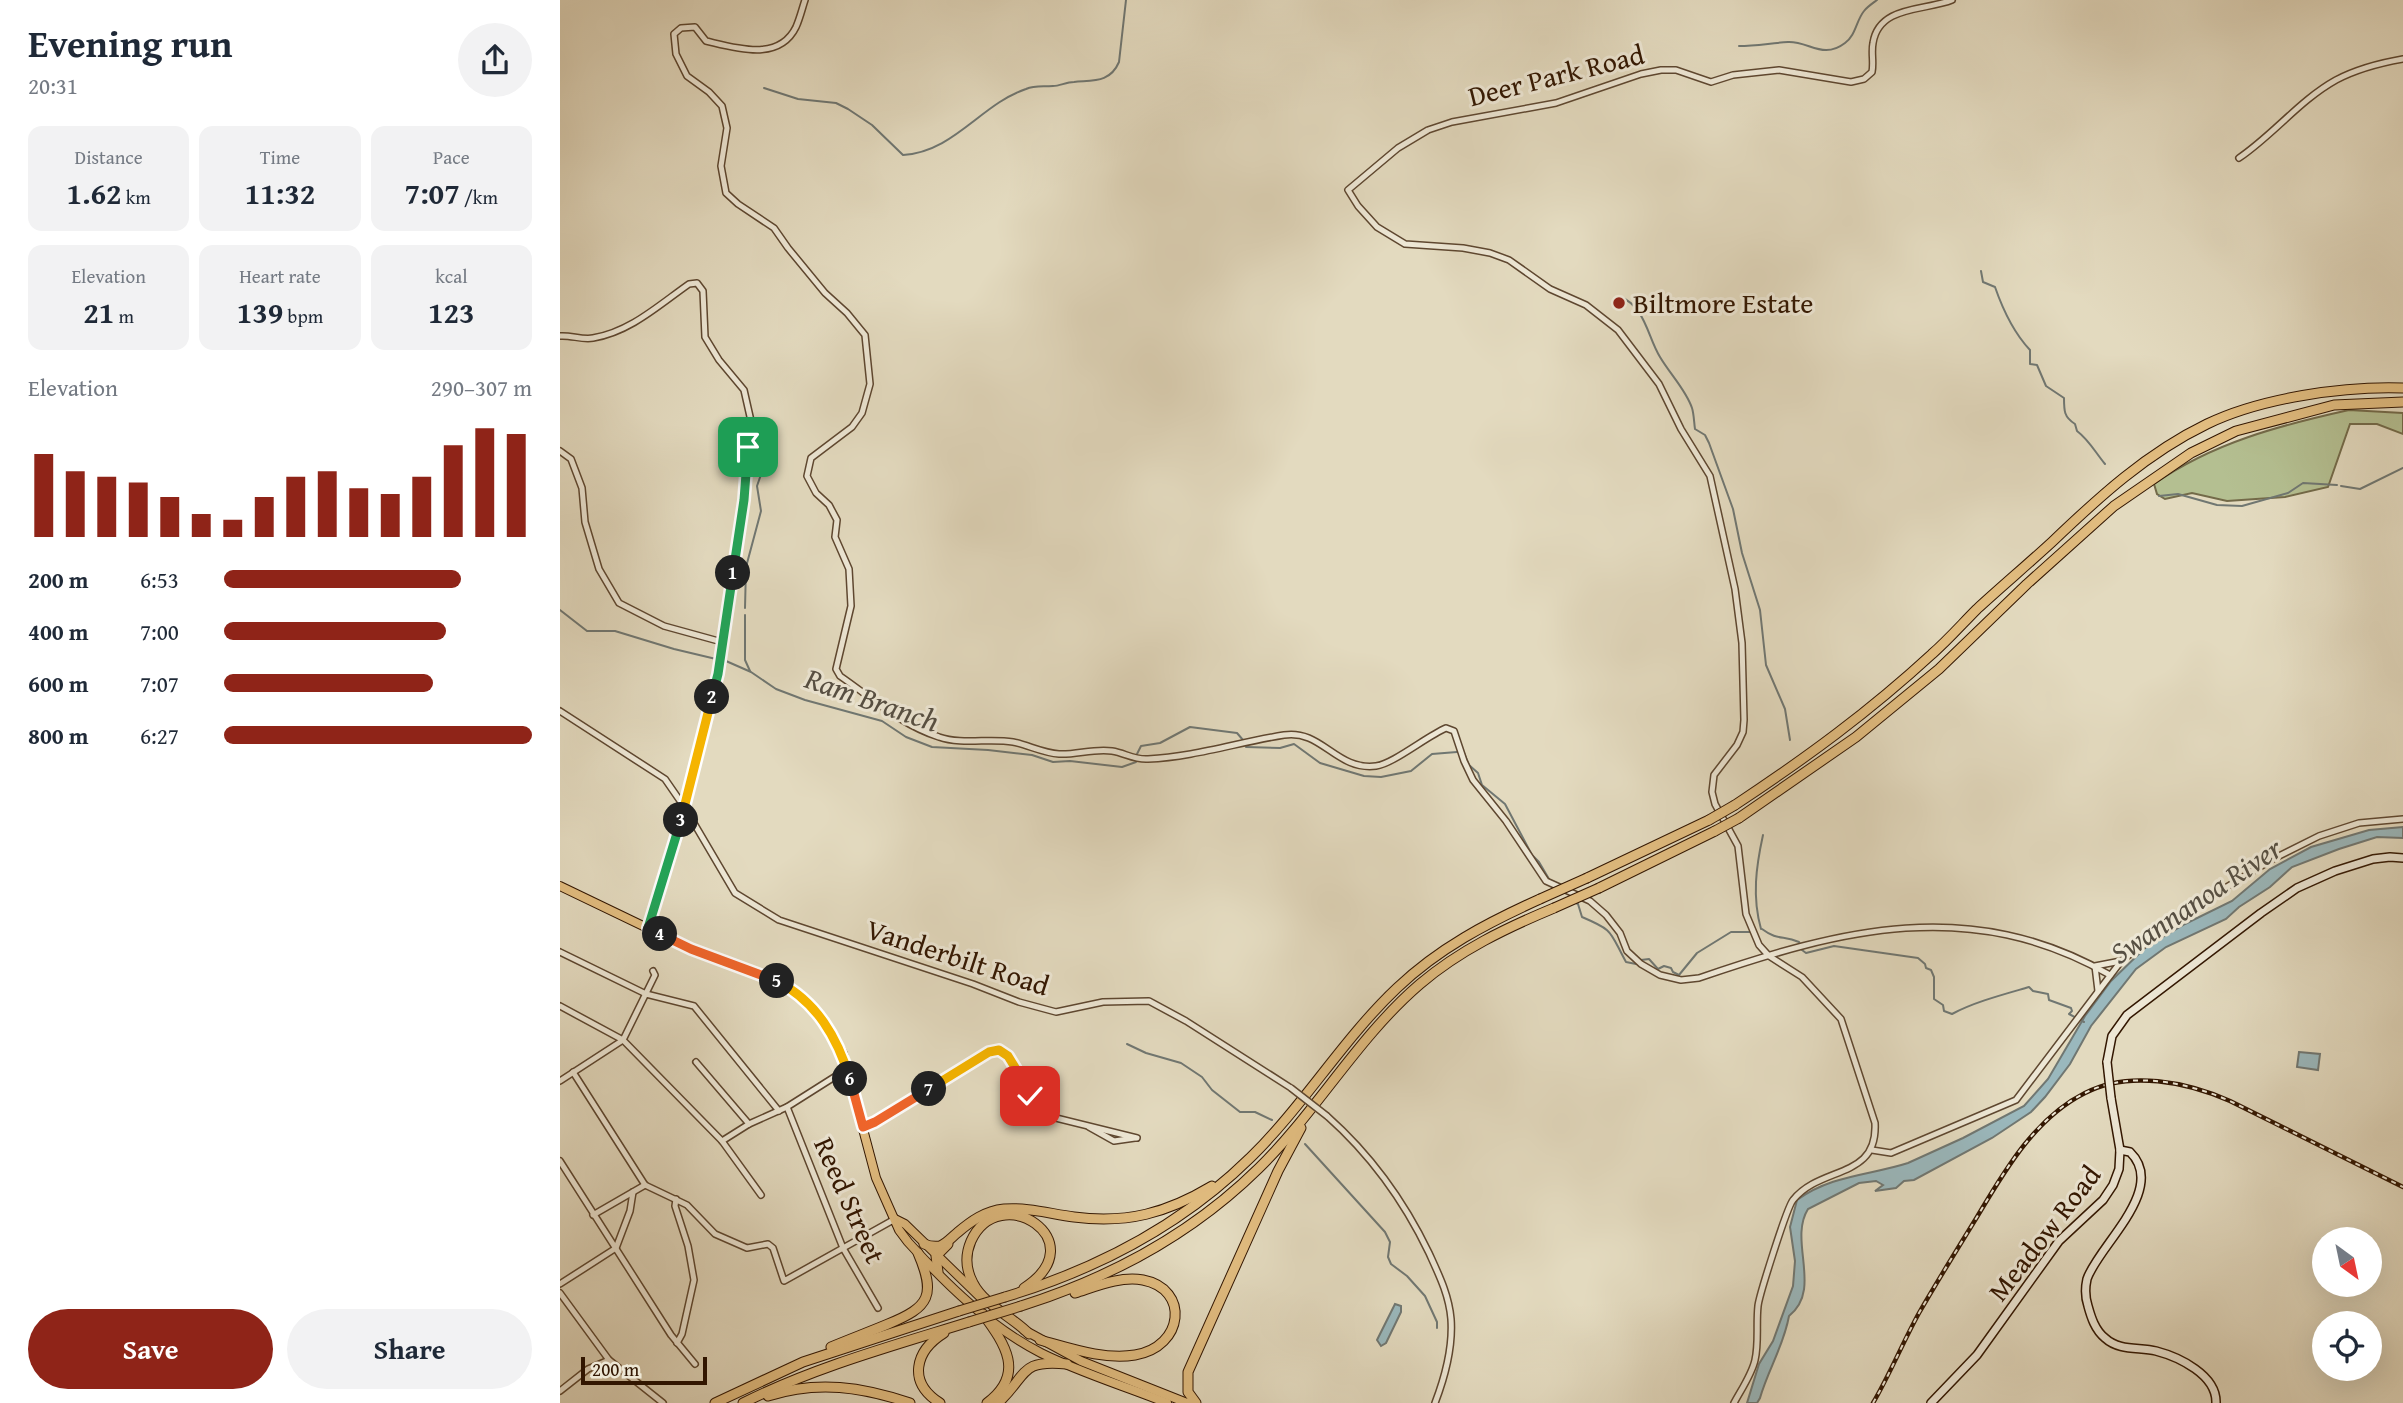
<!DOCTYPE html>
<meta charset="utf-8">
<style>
:root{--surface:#fff;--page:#f2f2f3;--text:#1f2937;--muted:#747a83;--accent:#8f2418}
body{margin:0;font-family:"Gentium Book Plus",serif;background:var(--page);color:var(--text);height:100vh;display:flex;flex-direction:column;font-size:26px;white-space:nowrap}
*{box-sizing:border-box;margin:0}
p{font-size:23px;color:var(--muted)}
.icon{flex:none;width:38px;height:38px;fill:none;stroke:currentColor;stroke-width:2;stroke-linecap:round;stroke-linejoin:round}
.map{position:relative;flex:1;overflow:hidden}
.sheet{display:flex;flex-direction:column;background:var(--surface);width:560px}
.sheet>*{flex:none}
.needle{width:46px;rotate:147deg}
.fabs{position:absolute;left:1752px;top:1227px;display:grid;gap:14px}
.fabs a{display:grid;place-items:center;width:70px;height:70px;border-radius:50%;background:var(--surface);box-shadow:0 7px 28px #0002;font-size:35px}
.scale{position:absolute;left:21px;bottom:18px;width:126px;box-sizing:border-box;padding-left:7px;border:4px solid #321601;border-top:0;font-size:19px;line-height:24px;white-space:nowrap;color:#321601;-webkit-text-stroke:5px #ede7d5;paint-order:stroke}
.pin{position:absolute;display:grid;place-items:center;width:60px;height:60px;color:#fff;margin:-30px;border-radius:14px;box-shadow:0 4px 10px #0006}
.km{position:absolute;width:35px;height:35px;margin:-18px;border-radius:50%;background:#222;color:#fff;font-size:19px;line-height:35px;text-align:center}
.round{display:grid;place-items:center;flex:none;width:74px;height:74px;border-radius:37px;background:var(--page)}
.overview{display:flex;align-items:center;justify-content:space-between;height:119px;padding:0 28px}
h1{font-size:38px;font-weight:700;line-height:52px}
.stats{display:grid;grid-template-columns:repeat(3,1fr);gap:10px;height:119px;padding:7px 28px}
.stats div{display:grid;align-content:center;border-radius:14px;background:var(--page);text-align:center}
.stats b{font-size:30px;font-weight:700}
.stats small{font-size:19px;font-weight:400}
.stats p{font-size:19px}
.chart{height:196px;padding:14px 28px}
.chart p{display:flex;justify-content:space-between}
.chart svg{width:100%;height:126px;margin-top:7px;stroke:var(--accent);stroke-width:6}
.primary-button{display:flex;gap:14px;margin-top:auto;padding:14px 28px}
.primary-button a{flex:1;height:80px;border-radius:42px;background:var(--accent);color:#fff;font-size:28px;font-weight:700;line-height:80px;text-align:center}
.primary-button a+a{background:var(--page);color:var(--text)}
ul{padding:0 28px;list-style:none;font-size:23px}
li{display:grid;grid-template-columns:112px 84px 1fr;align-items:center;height:52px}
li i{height:18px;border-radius:9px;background:var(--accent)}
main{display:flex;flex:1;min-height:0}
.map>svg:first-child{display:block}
.green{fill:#b4bf91;stroke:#736a49;stroke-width:2}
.water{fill:#9ab8bd;stroke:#707772;stroke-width:2}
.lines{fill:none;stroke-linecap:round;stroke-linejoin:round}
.stream{stroke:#707772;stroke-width:2}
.street-casing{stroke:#5e4730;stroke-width:8}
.secondary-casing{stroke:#321601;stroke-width:10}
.primary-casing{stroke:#321601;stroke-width:10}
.highway-casing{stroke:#321601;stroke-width:11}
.street{stroke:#ede7d5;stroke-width:5}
.secondary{stroke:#ede7d5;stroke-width:7}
.primary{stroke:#e2bd80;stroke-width:8}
.highway{stroke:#e2bd80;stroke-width:9}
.rail-casing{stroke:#321601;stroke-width:4.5}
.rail{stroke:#ede7d5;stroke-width:2;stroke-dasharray:5;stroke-linecap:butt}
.street-bridge-casing{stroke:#5e4730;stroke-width:8;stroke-linecap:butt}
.secondary-bridge-casing{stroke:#321601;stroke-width:10;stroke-linecap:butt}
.highway-bridge-casing{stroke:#321601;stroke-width:11;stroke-linecap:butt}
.street-bridge{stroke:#ede7d5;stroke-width:5}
.secondary-bridge{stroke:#ede7d5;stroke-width:7}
.highway-bridge{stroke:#e2bd80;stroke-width:9}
.split-1-casing{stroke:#fff;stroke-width:14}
.split-2-casing{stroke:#fff;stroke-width:14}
.split-3-casing{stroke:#fff;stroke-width:14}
.split-4-casing{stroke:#fff;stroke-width:14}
.split-5-casing{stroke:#fff;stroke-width:14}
.split-6-casing{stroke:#fff;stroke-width:14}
.split-7-casing{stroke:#fff;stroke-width:14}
.split-8-casing{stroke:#fff;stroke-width:14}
.split-1{stroke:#22a559;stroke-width:9}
.split-2{stroke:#22a559;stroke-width:9}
.split-3{stroke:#f5b400;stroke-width:9}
.split-4{stroke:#22a559;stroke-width:9}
.split-5{stroke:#f0652b;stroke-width:9}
.split-6{stroke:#f5b400;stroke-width:9}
.split-7{stroke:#f0652b;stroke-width:9}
.split-8{stroke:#f5b400;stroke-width:9}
.poi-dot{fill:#8f2418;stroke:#ede7d5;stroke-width:2.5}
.labels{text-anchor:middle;stroke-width:6;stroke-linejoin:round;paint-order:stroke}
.street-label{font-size:28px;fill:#321601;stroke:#ede7d5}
.poi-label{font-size:28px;fill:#321601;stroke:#ede7d5;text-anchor:start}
.water-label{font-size:30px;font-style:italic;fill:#564f43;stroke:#ede7d5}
</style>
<main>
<section class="sheet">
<div class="overview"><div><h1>Evening run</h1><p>20:31</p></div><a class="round"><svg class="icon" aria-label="share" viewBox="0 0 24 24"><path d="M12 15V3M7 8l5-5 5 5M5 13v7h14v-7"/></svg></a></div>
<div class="stats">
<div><p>Distance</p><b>1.62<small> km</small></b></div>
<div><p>Time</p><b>11:32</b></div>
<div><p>Pace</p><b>7:07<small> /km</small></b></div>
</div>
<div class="stats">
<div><p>Elevation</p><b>21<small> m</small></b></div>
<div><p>Heart rate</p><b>139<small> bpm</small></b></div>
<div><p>kcal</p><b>123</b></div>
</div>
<div class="chart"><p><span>Elevation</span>290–307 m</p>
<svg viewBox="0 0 160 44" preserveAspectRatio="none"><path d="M5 44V15M15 44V21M25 44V23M35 44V25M45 44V30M55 44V36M65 44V38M75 44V30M85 44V23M95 44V21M105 44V27M115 44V29M125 44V23M135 44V12M145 44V6M155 44V8"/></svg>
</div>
<ul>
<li><b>200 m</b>6:53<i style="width:77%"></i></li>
<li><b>400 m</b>7:00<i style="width:72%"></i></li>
<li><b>600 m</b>7:07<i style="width:68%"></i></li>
<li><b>800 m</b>6:27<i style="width:100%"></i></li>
</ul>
<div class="primary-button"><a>Save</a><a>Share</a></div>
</section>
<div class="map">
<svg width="1843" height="1403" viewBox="0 0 1843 1403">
<rect width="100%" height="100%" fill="#e3dabf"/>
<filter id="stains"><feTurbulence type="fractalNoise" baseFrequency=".00286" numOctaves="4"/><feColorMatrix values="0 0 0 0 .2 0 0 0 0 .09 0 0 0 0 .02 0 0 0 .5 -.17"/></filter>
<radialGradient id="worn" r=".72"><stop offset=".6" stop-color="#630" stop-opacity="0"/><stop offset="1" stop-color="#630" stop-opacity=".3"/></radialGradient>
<!-- green -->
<path class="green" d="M1789 410 1843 413V434L1817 424H1790L1768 487 1725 497 1667 501 1632 493 1605 499 1597 494 1594 484C1652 443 1721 425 1789 410Z"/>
<!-- water -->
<g class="water">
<path d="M1843 827V838L1817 837 1779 849 1732 867 1710 887 1679 907 1666 919 1606 947 1576 969 1531 1026 1510 1064 1485 1097 1471 1112 1432 1138 1354 1180 1344 1181 1336 1188 1315 1191 1323 1185 1316 1181 1299 1183 1248 1209C1228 1241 1263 1289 1229 1316 1224 1345 1208 1370 1200 1398L1197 1403H1187L1199 1364 1213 1341 1233 1286 1235 1261 1230 1227 1237 1200C1271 1175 1311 1175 1348 1163L1403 1138 1464 1106 1488 1079 1525 1016 1551 981 1586 947 1625 924 1672 901 1710 869 1751 847 1809 830Z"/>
<polygon points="1739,1052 1760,1054 1758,1070 1737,1067"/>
<polygon points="835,1304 841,1306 841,1312 826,1343 821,1346 817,1340"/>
</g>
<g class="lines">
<!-- stream -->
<g class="stream">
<path d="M1179 46C1196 46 1211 43 1228 42 1249 41 1263 60 1285 43 1296 35 1296 21 1304 11 1307 7 1313 3 1317 0"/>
<path d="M204 88 238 99 276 103 288 109 312 125 343 155C394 152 421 104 466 89 475 85 483 87 493 86 500 86 506 82 514 82 533 80 550 83 559 62L566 0"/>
<path d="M1421 271 1423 282 1435 287C1443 310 1453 332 1470 350V364L1477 365 1486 386 1504 398C1504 411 1504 417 1515 424L1517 431C1529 440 1535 452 1545 464"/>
<path d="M1059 296C1086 307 1087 336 1100 357 1110 374 1126 390 1132 408 1134 414 1134 423 1135 429L1145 435 1149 443 1173 509 1182 553 1200 610 1206 665 1225 709 1230 740"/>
<polyline points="1781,486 1800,489 1843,468"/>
<polyline points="1599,496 1618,494 1657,505 1682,506 1728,493 1743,483 1777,485"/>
<polyline points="185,608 186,567 201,511 197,486 205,463"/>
<polyline points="0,610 27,631 55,631 114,649 156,659"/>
<polyline points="185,615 185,660 190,671"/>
<polyline points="166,661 191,672 216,689 245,700 322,721 346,737 372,747 428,750 472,755 493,762 510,761 562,767 576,762"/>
<polyline points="686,747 720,748 734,744 760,763 804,776 821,777 851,771 872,754 897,752"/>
<polyline points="904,753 909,765 918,773 922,785 945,804 972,855 979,862 989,879"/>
<polyline points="577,754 581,746 600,743 630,727 677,733 683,740"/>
<path d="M1014 902 1018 904 1022 917C1055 931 1049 931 1066 962L1076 964"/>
<path d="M1201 929C1192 897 1196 867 1203 835"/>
<path d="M1202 929C1218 941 1223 935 1239 942L1240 944"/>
<path d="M1242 950 1246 953 1274 946 1358 958 1365 964 1366 968 1371 970 1374 977V999L1383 1005 1384 1011 1392 1014C1414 1002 1445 994 1469 987L1473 991 1488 994 1489 1000 1511 1008 1512 1011 1509 1014 1524 1022"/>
<polyline points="1081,960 1089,959 1098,969 1104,966 1111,968 1113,972 1119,975 1137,953 1171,932 1190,932"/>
<polyline points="567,1044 586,1053 621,1063 642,1077 652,1090 680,1112 695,1112 712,1120"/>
<polyline points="745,1144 825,1232 830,1242 828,1257 831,1264 847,1276 865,1296 877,1322 877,1328"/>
</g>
<!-- street casing -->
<g class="street-casing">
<g id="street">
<path d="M245 0C242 9 240 18 236 27 219 62 176 48 146 41L135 27 121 28 114 34 116 54 127 76 149 92 162 106 167 128 161 166 166 193 178 204 214 228 228 248 265 293 287 313 305 335 310 384 302 413 292 427 251 458 247 476 256 493 269 505 277 520 275 537 289 569 291 606 276 669 280 676C312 698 341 725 379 737 402 745 429 738 453 742 468 745 483 753 499 754 516 755 535 748 552 751 565 753 574 760 588 759 634 757 679 742 724 735 762 729 776 771 816 766 833 764 867 736 886 728L894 731 904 761 913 780 946 821 986 881 1030 901 1046 915 1060 933 1067 951 1081 964 1100 975 1121 980 1139 978C1282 929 1410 895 1550 975"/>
<path d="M1679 158C1713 135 1740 100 1776 80 1797 69 1820 63 1843 59"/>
<path d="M0 336C11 335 22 340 33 338 70 332 99 305 129 284L137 283 143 291 145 337 159 360 184 390 191 421 184 500 158 674 125 808 88 928"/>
<polyline points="0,451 11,459 22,488 25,522 39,569 59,603 104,626 162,642"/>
<polyline points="0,711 105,779 125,808 175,893 219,920 413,984 459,1002 496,1012 543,1002 589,1001 626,1021 731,1088"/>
<polyline points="0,952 86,994 134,1006 219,1111"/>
<polyline points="1538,991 1535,966 1561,961"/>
<polyline points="0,1006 63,1040 162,1141 201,1195"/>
<polyline points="136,1062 189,1124"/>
<polyline points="13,1072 85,1185"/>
<polyline points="0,1081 63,1040 95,975 93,971"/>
<circle cx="476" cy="1101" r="7"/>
<polyline points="227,1107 283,1248 318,1308"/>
<polyline points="481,1107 496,1118 577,1138"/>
<path d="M767 1116C811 1155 844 1201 869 1253 879 1275 889 1295 891 1319 893 1347 885 1377 875 1403"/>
<polyline points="303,1127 315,1122 437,1050 442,1051 448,1056 472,1095"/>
<polyline points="529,1127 554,1141 575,1138"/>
<polyline points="162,1141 189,1124 227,1107 276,1076"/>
<polyline points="1312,1150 1331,1153 1456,1100 1562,960 1667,887 1711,860 1759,836 1799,823 1843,819"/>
<polyline points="0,1161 111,1335 135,1364"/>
<polyline points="85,1185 127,1205 155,1234 187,1248 208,1244 213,1248 224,1281 335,1219"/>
<polyline points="116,1199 115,1206 128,1246 134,1280 122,1334 117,1343"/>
<polyline points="33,1215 85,1185"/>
<polyline points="0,1284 56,1248 70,1211 73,1192"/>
<polyline points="0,1293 49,1360 103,1403"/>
<polyline points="0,1391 28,1369 49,1360"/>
<path d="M1174 1403C1181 1390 1192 1374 1195 1360 1199 1343 1196 1324 1198 1306 1199 1296 1227 1207 1233 1200 1261 1165 1318 1180 1315 1123L1281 1019 1242 977 1209 956 1199 945 1186 914 1178 846 1155 804 1152 792 1154 775 1177 745 1183 732 1184 720 1182 643 1175 589 1150 476 1121 429 1099 384 1058 330 1026 305 990 289 949 260 930 253 903 248 845 244 817 227 798 206 788 190 838 148 868 130 892 122 996 103 1081 74 1101 70H1116L1151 82 1173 75 1219 70 1291 82 1304 79 1312 72C1314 62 1311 53 1313 43 1319 5 1365 11 1392 0"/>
</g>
</g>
<!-- secondary casing -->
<g class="secondary-casing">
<g id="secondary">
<polyline points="1547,1062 1552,1036 1567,1015 1701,913 1737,888 1775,871 1813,859 1830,857 1843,858"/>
<path d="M1560 1150 1570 1152C1608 1189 1538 1246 1527 1279 1525 1288 1525 1297 1528 1306 1531 1317 1535 1330 1545 1338 1559 1351 1579 1347 1596 1351 1619 1357 1657 1375 1656 1403"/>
<polyline points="1371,1403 1417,1355 1499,1241 1543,1200 1553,1185 1559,1169 1560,1150 1551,1098"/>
</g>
</g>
<!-- primary casing -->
<g class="primary-casing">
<g id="primary">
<path d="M0 886 131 949 210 977 225 985 250 1004 268 1027 283 1054 316 1178 339 1230 348 1242C386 1284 430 1327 481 1353 521 1373 565 1386 607 1403"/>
<polyline points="335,1219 345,1224 420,1297"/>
<polyline points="464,1330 521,1361 627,1403"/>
</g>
</g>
<!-- highway casing -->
<g class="highway-casing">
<g id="highway">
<path d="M1175 805C1246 758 1309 712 1372 654 1388 640 1402 624 1417 609 1442 586 1467 565 1492 542 1539 497 1587 453 1647 424 1701 398 1783 386 1843 388"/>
<polyline points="1179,818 1296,737 1379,669 1467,584 1554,506 1631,453 1676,431 1774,405 1843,402"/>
<polyline points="1027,878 1149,820"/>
<polyline points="1039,888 1155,831"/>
<path d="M364 1244C369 1246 374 1247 380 1246 386 1244 392 1237 397 1233 411 1221 425 1211 444 1209 467 1207 491 1214 514 1217 567 1224 607 1213 652 1186"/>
<polyline points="378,1272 376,1256 388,1244"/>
<path d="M464 1288C537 1241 439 1179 411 1241 405 1255 406 1270 413 1283 424 1305 453 1317 469 1334"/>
<path d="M445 1297C538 1269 622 1225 691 1157 744 1105 783 1039 837 988 879 948 927 923 980 899"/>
<path d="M461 1306C550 1278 632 1234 699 1168 757 1111 798 1037 860 984 900 950 946 928 994 908"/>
<path d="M423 1314C445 1344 466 1374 427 1403"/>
<path d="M480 1340C510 1348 543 1360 575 1355 624 1347 630 1289 583 1280 560 1276 537 1286 515 1293"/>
<path d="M271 1347C290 1339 309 1332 328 1324 370 1307 376 1295 358 1253"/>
<path d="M208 1396C258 1380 302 1387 350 1403"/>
<polyline points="155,1403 243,1362 399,1311"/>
<path d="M183 1403C255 1367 332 1346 409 1322"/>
<path d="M380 1403C347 1382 355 1351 384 1333"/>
<path d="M438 1403C468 1375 459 1359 507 1364"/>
<polyline points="636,1403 628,1392 628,1372 718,1171 741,1128"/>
</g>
</g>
<!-- street -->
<use href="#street" class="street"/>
<!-- secondary -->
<use href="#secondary" class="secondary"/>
<!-- primary -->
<use href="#primary" class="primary"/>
<!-- highway -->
<use href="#highway" class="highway"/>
<!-- rail casing -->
<g class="rail-casing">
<path id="rail" d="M1313 1403C1330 1374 1343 1342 1359 1313 1378 1280 1398 1248 1417 1217 1445 1170 1475 1118 1525 1093 1569 1070 1627 1082 1670 1101L1843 1187"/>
</g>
<!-- rail -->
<use href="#rail" class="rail"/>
<!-- street-bridge casing -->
<g class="street-bridge-casing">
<polyline id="street-bridge" points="731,1088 767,1116"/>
</g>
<!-- secondary-bridge casing -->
<g class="secondary-bridge-casing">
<polyline id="secondary-bridge" points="1547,1062 1551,1098"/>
</g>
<!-- highway-bridge casing -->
<g class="highway-bridge-casing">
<g id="highway-bridge">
<polyline points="1149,820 1175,805"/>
<polyline points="1155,831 1179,818"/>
<polyline points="980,899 1027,878"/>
<polyline points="994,908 1039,888"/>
<polyline points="399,1311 445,1297"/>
<polyline points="409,1322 461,1306"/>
</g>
</g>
<!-- street-bridge -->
<use href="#street-bridge" class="street-bridge"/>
<!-- secondary-bridge -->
<use href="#secondary-bridge" class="secondary-bridge"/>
<!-- highway-bridge -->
<use href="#highway-bridge" class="highway-bridge"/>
</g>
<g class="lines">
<!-- split-1 casing -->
<g class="split-1-casing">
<polyline id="split-1" points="173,573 184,500 188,447"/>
</g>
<!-- split-2 casing -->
<g class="split-2-casing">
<polyline id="split-2" points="152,697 158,674 173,573"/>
</g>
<!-- split-3 casing -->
<g class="split-3-casing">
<polyline id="split-3" points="121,820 152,697"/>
</g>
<!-- split-4 casing -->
<g class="split-4-casing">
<polyline id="split-4" points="100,934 88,928 121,820"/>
</g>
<!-- split-5 casing -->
<g class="split-5-casing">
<polyline id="split-5" points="100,934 131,949 217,981"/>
</g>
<!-- split-6 casing -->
<g class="split-6-casing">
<path id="split-6" d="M217 981C257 1002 277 1037 290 1079"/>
</g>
<!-- split-7 casing -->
<g class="split-7-casing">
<polyline id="split-7" points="290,1079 303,1127 315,1122 369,1089"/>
</g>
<!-- split-8 casing -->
<g class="split-8-casing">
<polyline id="split-8" points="369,1089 429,1052 439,1050 448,1056 472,1095 470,1096"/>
</g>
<!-- split-1 -->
<use href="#split-1" class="split-1"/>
<!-- split-2 -->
<use href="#split-2" class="split-2"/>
<!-- split-3 -->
<use href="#split-3" class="split-3"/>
<!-- split-4 -->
<use href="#split-4" class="split-4"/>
<!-- split-5 -->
<use href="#split-5" class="split-5"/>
<!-- split-6 -->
<use href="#split-6" class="split-6"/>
<!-- split-7 -->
<use href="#split-7" class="split-7"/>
<!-- split-8 -->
<use href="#split-8" class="split-8"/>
</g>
<!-- markers -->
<circle class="poi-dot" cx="1059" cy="303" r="7"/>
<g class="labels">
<!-- street labels -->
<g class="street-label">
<text transform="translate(996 75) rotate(-14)" y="10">Deer Park Road</text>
<text transform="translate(398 957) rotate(18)" y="10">Vanderbilt Road</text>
<text transform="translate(290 1200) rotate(66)" y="10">Reed Street</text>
<text transform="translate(1484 1233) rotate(-52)" y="10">Meadow Road</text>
</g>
<!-- poi labels -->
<g class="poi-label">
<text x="1073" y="313">Biltmore Estate</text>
</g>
<!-- water labels -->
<g class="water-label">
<text transform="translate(312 700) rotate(19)" y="10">Ram Branch</text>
<text transform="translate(1636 901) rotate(-34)" y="10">Swannanoa River</text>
</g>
</g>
<rect width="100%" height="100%" filter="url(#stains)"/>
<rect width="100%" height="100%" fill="url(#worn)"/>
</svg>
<div class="fabs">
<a><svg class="needle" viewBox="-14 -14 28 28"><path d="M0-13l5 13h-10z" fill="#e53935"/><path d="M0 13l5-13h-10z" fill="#747a83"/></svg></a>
<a><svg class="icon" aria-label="locate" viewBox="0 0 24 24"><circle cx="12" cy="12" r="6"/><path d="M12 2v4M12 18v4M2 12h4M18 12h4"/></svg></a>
</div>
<div class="scale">200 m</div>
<div class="pin" style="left:188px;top:447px;background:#1e9e55"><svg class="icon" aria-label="arrive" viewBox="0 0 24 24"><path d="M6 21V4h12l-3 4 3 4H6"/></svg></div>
<div class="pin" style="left:470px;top:1096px;background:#d93025"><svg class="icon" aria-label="check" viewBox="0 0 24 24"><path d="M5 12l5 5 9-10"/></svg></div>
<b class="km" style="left:173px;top:573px">1</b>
<b class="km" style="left:152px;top:697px">2</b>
<b class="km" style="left:121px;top:820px">3</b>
<b class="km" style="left:100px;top:934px">4</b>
<b class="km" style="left:217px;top:981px">5</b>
<b class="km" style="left:290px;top:1079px">6</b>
<b class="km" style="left:369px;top:1089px">7</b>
</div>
</main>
